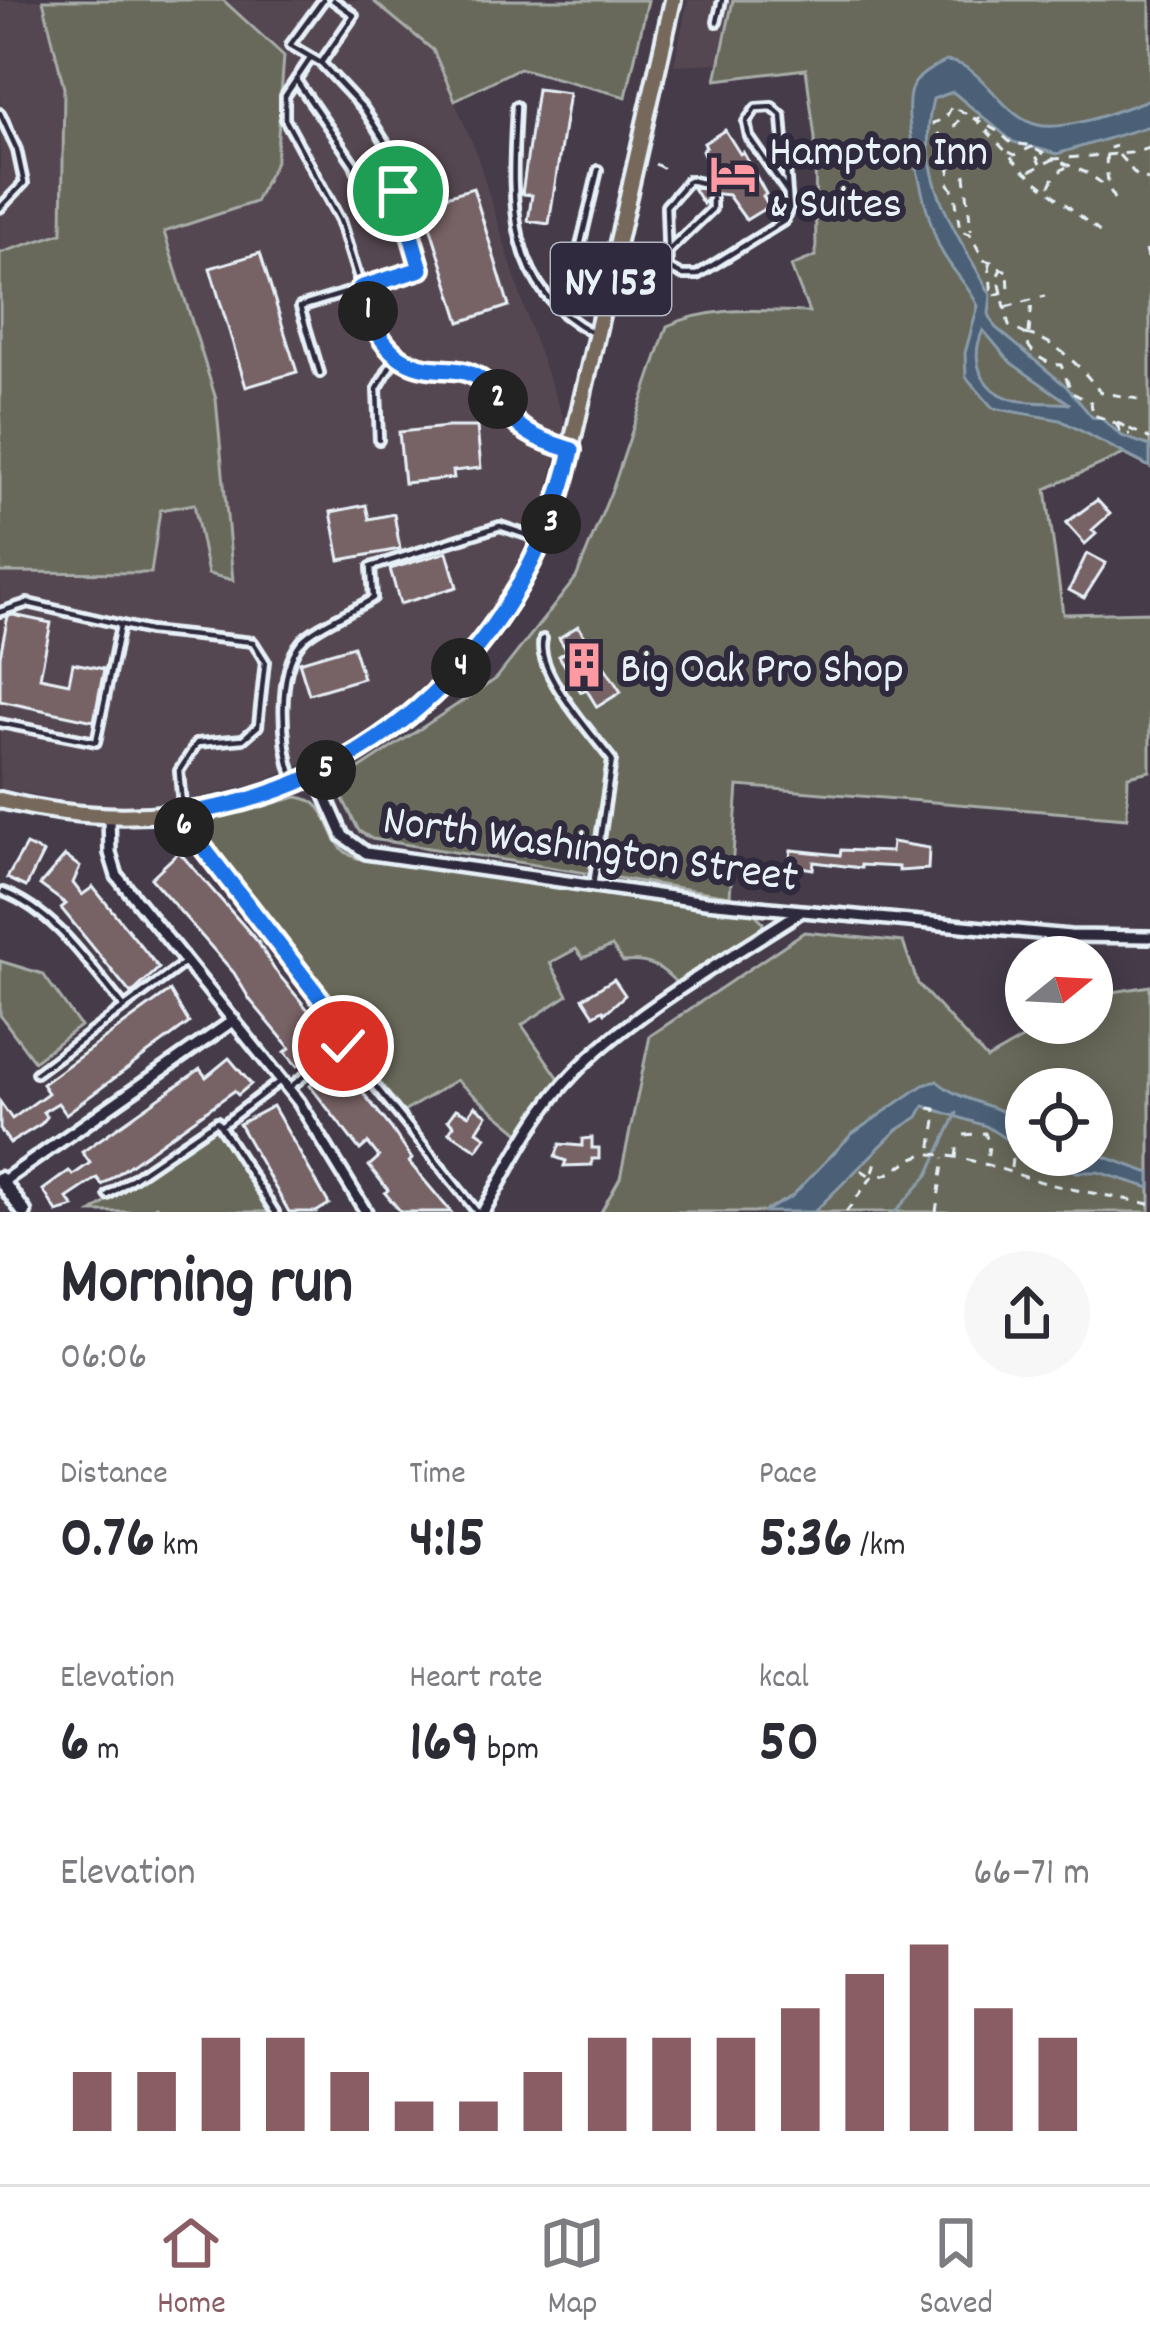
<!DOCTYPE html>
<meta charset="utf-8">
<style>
:root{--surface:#fff;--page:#f7f7f7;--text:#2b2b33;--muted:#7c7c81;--line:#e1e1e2;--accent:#8a5d65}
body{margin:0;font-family:Dekko,sans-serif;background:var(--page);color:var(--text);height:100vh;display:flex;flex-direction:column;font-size:45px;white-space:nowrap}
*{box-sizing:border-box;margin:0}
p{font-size:39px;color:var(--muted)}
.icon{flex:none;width:66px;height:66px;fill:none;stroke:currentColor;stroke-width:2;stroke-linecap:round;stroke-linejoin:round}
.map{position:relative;height:1212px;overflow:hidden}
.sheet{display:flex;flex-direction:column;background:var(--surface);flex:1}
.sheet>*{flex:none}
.needle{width:78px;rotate:72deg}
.fabs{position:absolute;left:1005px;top:936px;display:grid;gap:24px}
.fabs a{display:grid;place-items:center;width:108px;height:108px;border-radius:50%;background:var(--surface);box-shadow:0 6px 30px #0003;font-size:60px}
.pin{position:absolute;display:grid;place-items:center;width:102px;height:102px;color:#fff;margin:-51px;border:6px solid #fff;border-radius:50%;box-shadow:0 3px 12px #0007}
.km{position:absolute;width:60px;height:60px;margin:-30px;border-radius:50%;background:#222;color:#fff;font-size:33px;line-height:60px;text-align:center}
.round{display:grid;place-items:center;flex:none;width:126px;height:126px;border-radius:63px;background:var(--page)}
.headline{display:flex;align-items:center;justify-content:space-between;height:204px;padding:0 60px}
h1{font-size:66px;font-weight:800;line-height:90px}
.metrics{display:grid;grid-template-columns:repeat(3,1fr);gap:18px;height:204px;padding:12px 60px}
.metrics div{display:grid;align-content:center}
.metrics b{font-size:60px;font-weight:800}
.metrics small{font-size:33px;font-weight:400}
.metrics p{font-size:33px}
.chart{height:336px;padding:24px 60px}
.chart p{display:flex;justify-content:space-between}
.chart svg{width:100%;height:216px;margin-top:12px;stroke:var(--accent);stroke-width:6}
.tab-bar{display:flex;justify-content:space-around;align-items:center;height:168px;border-top:3px solid var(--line);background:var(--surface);font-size:33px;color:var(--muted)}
.tab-bar a{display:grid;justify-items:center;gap:6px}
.tab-bar .selected{color:var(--accent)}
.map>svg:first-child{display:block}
.built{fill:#544751}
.green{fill:#67695a;stroke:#a8ada9;stroke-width:3;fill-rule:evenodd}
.water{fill:#4b6176;stroke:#8a9baa;stroke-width:3;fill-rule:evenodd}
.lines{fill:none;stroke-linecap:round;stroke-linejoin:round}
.stream{stroke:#8a9baa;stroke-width:3}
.building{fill:#776265;stroke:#e8f1f8;stroke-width:3}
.service-casing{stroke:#e8f1f8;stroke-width:14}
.minor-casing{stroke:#e8f1f8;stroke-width:18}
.secondary-casing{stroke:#e8f1f8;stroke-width:21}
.primary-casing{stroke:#e8f1f8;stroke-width:22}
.path{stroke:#e8f1f8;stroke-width:3;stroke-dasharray:9 9;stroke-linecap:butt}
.service{stroke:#2f2a3d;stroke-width:4.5}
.minor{stroke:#2f2a3d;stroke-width:9}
.secondary{stroke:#2f2a3d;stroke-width:12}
.primary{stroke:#76695c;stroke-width:14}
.route-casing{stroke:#fff;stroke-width:24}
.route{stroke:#1a73e8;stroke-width:15}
.labels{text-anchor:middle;stroke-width:12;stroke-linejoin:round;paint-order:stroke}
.shield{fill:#2f2a3d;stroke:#b0b5c0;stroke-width:3}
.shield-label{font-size:42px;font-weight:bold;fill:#e8f1f8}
.poi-label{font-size:45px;fill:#e8f1f8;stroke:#2f2a3d;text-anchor:start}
.street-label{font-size:45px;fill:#e8f1f8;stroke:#2f2a3d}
</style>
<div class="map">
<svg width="1150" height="1212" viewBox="0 0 1150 1212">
<rect width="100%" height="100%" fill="#453b49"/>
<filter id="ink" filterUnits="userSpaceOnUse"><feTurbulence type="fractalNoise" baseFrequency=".00833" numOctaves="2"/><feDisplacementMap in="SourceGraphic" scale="24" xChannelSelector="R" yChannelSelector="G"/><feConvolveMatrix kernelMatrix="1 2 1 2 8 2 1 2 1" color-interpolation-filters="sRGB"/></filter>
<g filter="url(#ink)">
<!-- built -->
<g class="built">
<polygon points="0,0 43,0 64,88 62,233 0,253"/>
<polygon points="223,0 372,0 433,50 475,149 534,339 565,422 547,492 509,582 461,651 395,713 360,739 258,784 183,801 121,805 78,803 0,788 0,572 150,573 160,509 195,504 208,574 216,399 163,231 255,202 284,56"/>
<polygon points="688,0 733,0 718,63 674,65"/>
</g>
<!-- green -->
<g class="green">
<polygon points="43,0 223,0 284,56 276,161 255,202 164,232 216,399 233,580 208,574 194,504 160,510 151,573 0,572 0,253 62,233 64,88"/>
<polygon points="372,0 648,0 626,97 519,68 455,100 433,50"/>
<path d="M733 0H1150V467L1124 454 1046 489 1063 614 1150 612V771L1128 776 1127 818 738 786 730 896 372 839 359 831 339 791 350 775 496 679 576 578 615 482 667 326C713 305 760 311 809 312L791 266 816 256 815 138 806 69 716 80Z"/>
<path d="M297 797C345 802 313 866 386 861L755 914 763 922 762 929 678 985C663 967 648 959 623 962L612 946 583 958 576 949 550 963 568 995 522 1025 560 1080 522 1135 456 1080 402 1113 352 1050 331 1003 197 834 194 824Z"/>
<path d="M804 932 903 942 918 984 987 1059 1050 1023H1092V999L1101 994 1150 986V1212H802L791 1197 763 1212H601L620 1178 650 1036ZM1026 1089H1092V1155H1026Z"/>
<polygon points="0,961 43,974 80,1026 34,1061 0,1015"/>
<polygon points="214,1126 270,1212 161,1212 156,1206 147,1212 92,1212"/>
</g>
<!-- water -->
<g class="water">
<path d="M946 61C985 64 999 116 1038 125 1066 132 1123 109 1150 99V126L1057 154 1013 142 953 92 933 99C914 176 956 231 991 295L989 314 995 327 1066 386 1092 417 1101 418 1122 436 1150 446V467L1060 420 993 408 966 377 965 353 978 306C969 286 953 272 942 252 928 227 901 117 911 90 917 75 932 68 946 61ZM983 330 1011 363 1070 404C1053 402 1029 404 1012 399 979 389 970 359 983 330Z"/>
<path d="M937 1081C963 1104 994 1102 1026 1124V1152L986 1126 924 1106 918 1117 896 1131 814 1212H763L791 1197 852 1134 923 1085Z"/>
<polygon points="1097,1154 1150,1173 1150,1188 1098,1172 1077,1172 1033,1155"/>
</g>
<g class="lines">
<!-- stream -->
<polyline class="stream" points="895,1212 928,1175 957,1113"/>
</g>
<!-- building -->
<g class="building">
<polygon points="537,89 569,93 549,224 528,221 532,195 522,194"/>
<polygon points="725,130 740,154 743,152 766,194 763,196 769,206 746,220 728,195 710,193 703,204 693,188 705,189 713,177 702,150 706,147 704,143"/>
<polygon points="473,188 509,306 460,322 423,203"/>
<polygon points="260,253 297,372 246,387 210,268"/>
<polygon points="448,427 477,427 481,468 453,471 454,478 404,483 399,432"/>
<polygon points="1097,500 1110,514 1092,530 1096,534 1085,544 1066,523"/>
<polygon points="366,505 369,519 394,514 400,549 340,560 331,512"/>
<polygon points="447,552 457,587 400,604 390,569"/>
<polygon points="1087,553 1106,563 1084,598 1069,590"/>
<polygon points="13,615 51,623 40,677 69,683 73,663 104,669 94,721 0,701 0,656 8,616"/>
<polygon points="578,626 621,692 597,707 586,689 581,692 559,656 567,651 559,638"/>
<polygon points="353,646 363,678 309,694 299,662"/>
<polygon points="892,842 929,848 928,869 899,871 899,867 861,865 861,868 814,862 813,869 789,865 791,850 840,855 841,850 891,852"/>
<polygon points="26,845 43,853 26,887 7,878"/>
<polygon points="179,852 258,942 274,969 314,1017 309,1021 329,1044 310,1060 297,1066 285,1052 290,1048 250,1000 234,973 151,878"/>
<polygon points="65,856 80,867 73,883 82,895 93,887 159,968 131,994 61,908 66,904 40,885"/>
<polygon points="614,979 625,995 605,1013 603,1010 594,1015 583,998"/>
<polygon points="170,991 189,1023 66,1114 58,1103 43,1112 47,1117 41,1124 10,1143 0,1129 0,1102 12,1119 48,1093 42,1084"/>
<polygon points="229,1058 251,1084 238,1095 234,1091 102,1185 97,1178 67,1198 74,1207 57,1212 43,1190 69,1171 73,1175 90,1163 82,1152 200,1069 206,1077"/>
<polygon points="337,1060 391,1128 412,1159 409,1162 451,1212 401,1212 385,1193 388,1190 369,1166 379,1157 368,1143 360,1150 310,1086"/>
<polygon points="273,1106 329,1204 316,1212 289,1212 239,1124"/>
<polygon points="475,1106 487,1115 477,1131 486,1137 477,1150 449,1132 454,1125 448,1120 456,1109 469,1115"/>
<polygon points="592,1138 592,1148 599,1148 599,1159 592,1159 592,1165 564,1166 566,1161 555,1157 560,1144 582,1146 582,1139"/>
</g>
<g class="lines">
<!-- service casing -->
<g class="service-casing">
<g id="service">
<polyline points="323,0 290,45 321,63 354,15 333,0"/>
<polyline points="717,22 722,0"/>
<polyline points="310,59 285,96 285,119 340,220 374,329 396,356 423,367 467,370 486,383 512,419 529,435 567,448"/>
<polyline points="296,80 354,164 368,201"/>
<path d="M516 106C512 192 502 286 593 333"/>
<polyline points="0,113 17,150 24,183 0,208"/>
<polyline points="667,252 712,209 712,199"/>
<polyline points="668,268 682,275 697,275 784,221 789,208 782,116 772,107 756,108 746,122 749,137 788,193"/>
<path d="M608 290C641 293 646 293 668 268L666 206 689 180 702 183"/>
<polyline points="564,314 598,170"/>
<polyline points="320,373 300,307 421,270 387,145 364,109 321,63"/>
<polyline points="379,440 377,389 396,356"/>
<polyline points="0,612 28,603 149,631 253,642 265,661 258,726 243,739 197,743 179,771 182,806"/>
<path d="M543 639C534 671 592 733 612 760L593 886"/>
<polyline points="0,723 96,742 120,626"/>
<path d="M293 778C282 744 276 673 301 642 313 627 355 610 373 598L371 567 500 526 539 539"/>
<polyline points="177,814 330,1011 343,1046 477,1212"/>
<path d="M3 892C56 912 89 965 125 1008"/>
<polyline points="36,1073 187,961"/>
<polyline points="290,1087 343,1046"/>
<polyline points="222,1125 280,1081"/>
<polyline points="108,1195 217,1121 275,1212"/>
</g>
</g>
<!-- minor casing -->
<g class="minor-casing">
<g id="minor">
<polyline points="316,775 343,836 366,853 706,902 1070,936 1150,937"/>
<polyline points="109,818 110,853 117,876 299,1102 366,1212"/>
<polyline points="2,1182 234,1020"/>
<path d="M483 1212C511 1164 535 1113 574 1073 630 1014 731 957 800 912"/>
</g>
</g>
<!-- secondary casing -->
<g class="secondary-casing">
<polyline id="secondary" points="0,1179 24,1212"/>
</g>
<!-- primary casing -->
<g class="primary-casing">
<path id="primary" d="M0 800C246 862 478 735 560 495L673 0"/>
</g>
<!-- path -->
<g class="path">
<polyline points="980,117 977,120 1021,168 1102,234"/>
<polyline points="949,145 955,125 966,112"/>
<path d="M1150 148 1130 153 1054 159 1027 145 1011 143 999 132 952 106 945 119 933 123 952 156 948 182 955 194 960 231 970 234 984 260 996 263 1001 269 998 275 1009 326 1025 334C1026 351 1044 364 1061 365L1072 393 1091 402 1093 415C1102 417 1146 435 1150 439"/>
<polyline points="1009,152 1015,155 1032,147 1040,164"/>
<polyline points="1119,155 1137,176 1148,180"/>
<polyline points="955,159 965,175 971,230"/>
<polyline points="655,164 670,172"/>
<polyline points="1030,171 1054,159 1089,174 1108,188"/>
<polyline points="1050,186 1055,175 1066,167"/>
<path d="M1114 199C1107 187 1105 164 1107 149L1116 146"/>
<polyline points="1146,250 1150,266"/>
<polyline points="989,263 992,296 1009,290 1008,271 1001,269"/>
<polyline points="1006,307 1045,296"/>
<polyline points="1029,333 1032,302"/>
<path d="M1026 334C1057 341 1081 367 1100 392L1143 400"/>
<polyline points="1117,423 1134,430"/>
<polyline points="1116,424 1123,435 1130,434"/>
<polyline points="929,1108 935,1109 937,1114 931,1152"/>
<polyline points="964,1135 985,1133 989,1145 987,1162"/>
<polyline points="956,1157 958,1142"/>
<polyline points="1011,1168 1012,1158"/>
<polyline points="861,1170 872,1177 877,1157"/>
<path d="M846 1212 872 1177C894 1179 907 1153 931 1154 973 1157 1009 1173 1049 1184 1082 1192 1117 1197 1150 1204"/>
<polyline points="936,1212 944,1158"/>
</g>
<!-- service -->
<use href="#service" class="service"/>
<!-- minor -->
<use href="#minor" class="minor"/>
<!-- secondary -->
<use href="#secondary" class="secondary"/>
<!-- primary -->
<use href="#primary" class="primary"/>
</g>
</g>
<g class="lines" filter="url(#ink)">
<!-- route casing -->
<g class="route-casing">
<path id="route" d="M343 1046 330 1011 177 814C375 791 528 641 572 450 547 442 525 436 509 415 499 402 493 387 480 379 463 367 446 371 427 368 384 361 372 324 360 288L421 269 398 191"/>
</g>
<!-- route -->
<use href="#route" class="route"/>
</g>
<!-- icons -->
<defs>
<g id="hotel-bare" transform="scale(3.6)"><path d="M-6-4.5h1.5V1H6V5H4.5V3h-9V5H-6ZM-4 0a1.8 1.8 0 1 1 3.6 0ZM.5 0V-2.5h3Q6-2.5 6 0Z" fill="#ff9aa2" stroke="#2f2a3d" stroke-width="2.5" paint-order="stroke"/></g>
<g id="building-bare" transform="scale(3.6)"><path d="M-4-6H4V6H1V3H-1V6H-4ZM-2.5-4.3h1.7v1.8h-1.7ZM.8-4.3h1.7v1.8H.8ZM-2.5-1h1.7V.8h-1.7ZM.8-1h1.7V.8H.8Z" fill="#ff9aa2" stroke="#2f2a3d" stroke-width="2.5" paint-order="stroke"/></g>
</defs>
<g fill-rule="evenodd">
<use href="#hotel-bare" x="733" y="174"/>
<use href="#building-bare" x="584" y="665"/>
</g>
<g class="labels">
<!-- shield labels -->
<rect class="shield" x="551" y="243" width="120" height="72" rx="9"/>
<g class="shield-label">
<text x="611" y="294">NY 153</text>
</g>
<!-- poi labels -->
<g class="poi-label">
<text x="769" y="164">Hampton Inn<tspan x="769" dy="52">&amp; Suites</tspan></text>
<text x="620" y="681">Big Oak Pro Shop</text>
</g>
<!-- street labels -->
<g class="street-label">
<text transform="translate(591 845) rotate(8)" y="16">North Washington Street</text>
</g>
</g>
</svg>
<div class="fabs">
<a><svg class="needle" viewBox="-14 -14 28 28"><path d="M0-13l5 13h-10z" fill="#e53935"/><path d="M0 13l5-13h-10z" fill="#7c7c81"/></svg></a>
<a><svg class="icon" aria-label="locate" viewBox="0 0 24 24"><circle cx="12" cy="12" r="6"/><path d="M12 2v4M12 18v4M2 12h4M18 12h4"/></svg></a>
</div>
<div class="pin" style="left:398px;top:191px;background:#1e9e55"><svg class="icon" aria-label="arrive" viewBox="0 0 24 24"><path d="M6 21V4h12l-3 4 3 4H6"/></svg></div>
<div class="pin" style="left:343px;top:1046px;background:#d93025"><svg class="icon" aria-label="check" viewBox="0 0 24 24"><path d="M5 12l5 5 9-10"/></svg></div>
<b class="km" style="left:368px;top:311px">1</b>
<b class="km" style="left:498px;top:399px">2</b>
<b class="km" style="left:551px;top:524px">3</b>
<b class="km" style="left:461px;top:668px">4</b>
<b class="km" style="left:326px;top:770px">5</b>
<b class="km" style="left:184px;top:827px">6</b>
</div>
<section class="sheet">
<div class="headline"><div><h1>Morning run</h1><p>06:06</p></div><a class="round"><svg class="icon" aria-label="share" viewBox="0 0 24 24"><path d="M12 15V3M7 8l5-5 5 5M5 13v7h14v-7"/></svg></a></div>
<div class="metrics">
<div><p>Distance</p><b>0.76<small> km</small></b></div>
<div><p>Time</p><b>4:15</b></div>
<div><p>Pace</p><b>5:36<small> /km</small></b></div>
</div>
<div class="metrics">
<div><p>Elevation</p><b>6<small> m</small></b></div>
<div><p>Heart rate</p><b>169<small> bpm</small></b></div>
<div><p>kcal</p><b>50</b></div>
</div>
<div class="chart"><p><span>Elevation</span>66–71 m</p>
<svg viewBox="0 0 160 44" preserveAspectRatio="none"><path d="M5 44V32M15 44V32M25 44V25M35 44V25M45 44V32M55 44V38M65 44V38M75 44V32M85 44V25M95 44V25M105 44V25M115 44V19M125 44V12M135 44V6M145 44V19M155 44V25"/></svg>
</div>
</section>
<nav class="tab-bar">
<a class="selected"><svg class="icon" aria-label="home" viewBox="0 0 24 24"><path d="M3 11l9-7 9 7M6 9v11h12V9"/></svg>Home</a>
<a><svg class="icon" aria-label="map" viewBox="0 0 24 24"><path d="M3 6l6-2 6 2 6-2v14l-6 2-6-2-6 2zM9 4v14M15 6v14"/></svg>Map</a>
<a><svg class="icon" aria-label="saved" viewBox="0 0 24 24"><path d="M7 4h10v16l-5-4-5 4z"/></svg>Saved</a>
</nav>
